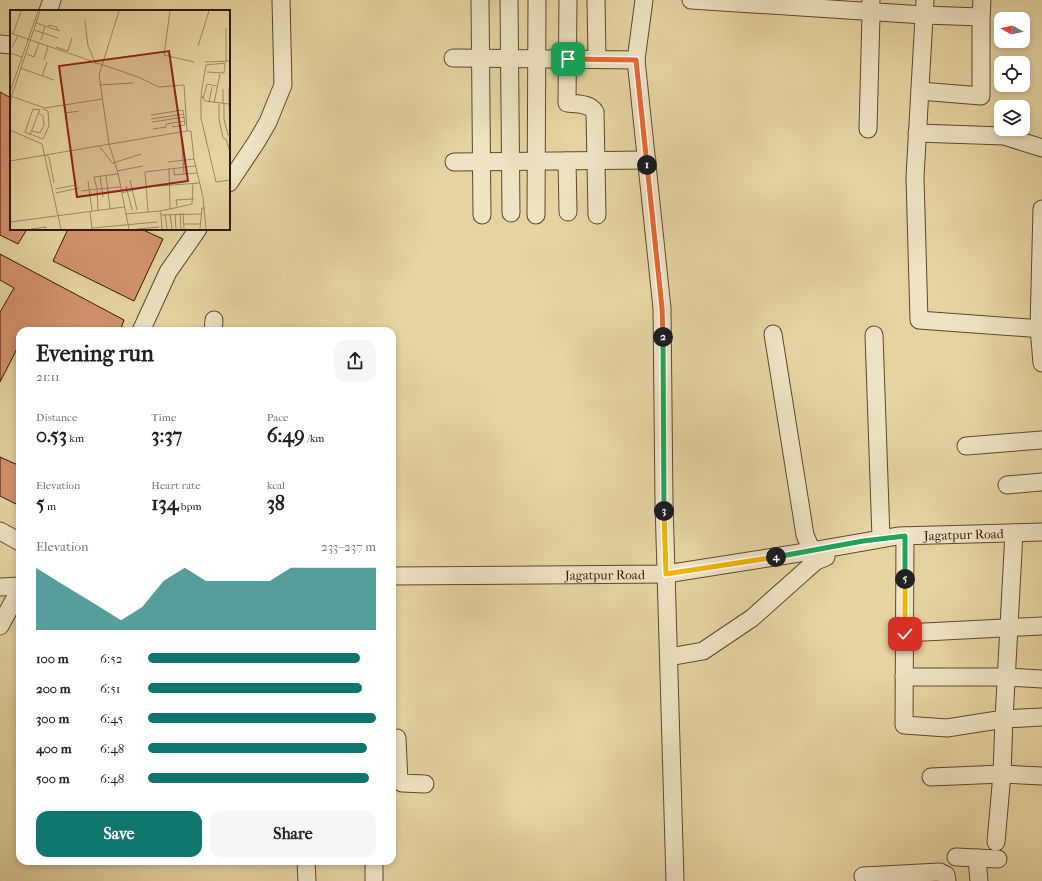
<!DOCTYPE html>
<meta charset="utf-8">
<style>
:root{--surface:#fff;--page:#f6f6f6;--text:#202124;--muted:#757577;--accent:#0f766e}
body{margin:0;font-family:"IM FELL French Canon",serif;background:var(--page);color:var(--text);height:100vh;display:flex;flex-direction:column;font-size:15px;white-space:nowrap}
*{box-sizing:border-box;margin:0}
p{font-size:13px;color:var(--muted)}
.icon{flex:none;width:22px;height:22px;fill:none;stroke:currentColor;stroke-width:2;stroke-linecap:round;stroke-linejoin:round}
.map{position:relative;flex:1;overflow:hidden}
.side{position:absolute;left:16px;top:327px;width:380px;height:538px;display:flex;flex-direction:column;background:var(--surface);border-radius:12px;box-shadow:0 2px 6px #0003}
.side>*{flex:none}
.needle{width:26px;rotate:278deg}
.buttons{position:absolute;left:994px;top:12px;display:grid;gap:8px}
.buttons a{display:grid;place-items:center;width:36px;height:36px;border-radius:8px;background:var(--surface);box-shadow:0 2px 6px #0003;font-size:20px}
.pin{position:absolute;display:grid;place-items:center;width:34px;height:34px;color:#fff;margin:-17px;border-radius:8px;box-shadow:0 2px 6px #0006}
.km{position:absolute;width:20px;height:20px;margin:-10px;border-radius:50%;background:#222;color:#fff;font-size:11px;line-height:20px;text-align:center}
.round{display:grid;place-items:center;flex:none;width:42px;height:42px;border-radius:12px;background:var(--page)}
.headline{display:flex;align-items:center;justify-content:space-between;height:68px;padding:0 20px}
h1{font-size:22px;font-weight:700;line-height:30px}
.metrics{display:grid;grid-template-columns:repeat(3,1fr);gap:6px;height:68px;padding:4px 20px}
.metrics div{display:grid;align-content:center}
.metrics b{font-size:20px;font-weight:700}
.metrics small{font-size:11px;font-weight:400}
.metrics p{font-size:11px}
.chart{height:112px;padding:8px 20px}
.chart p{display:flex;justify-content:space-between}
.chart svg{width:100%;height:72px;margin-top:4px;fill:var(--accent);opacity:.7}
.cta{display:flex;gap:8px;margin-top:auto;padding:8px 20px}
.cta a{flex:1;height:46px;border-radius:12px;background:var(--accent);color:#fff;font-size:16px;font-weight:700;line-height:46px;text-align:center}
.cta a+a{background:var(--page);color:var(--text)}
ul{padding:0 20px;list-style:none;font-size:13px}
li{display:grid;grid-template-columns:64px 48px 1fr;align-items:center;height:30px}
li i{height:10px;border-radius:5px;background:var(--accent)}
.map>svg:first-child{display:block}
.building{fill:#d4926f;stroke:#331804}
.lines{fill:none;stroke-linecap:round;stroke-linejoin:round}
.minor-casing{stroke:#60472c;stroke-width:19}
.minor{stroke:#eee3c3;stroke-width:17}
.split-1-casing{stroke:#fff;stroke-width:8}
.split-2-casing{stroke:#fff;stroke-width:8}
.split-3-casing{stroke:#fff;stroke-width:8}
.split-4-casing{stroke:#fff;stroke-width:8}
.split-5-casing{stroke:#fff;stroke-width:8}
.split-6-casing{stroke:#fff;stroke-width:8}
.split-1{stroke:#f0652b;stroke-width:5}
.split-2{stroke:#f0652b;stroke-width:5}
.split-3{stroke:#22a559;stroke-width:5}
.split-4{stroke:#f5b400;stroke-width:5}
.split-5{stroke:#22a559;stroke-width:5}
.split-6{stroke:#f5b400;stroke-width:5}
.labels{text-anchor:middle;stroke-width:3;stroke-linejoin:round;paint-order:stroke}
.street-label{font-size:13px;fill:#331804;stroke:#eee3c3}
.inset-road{fill:none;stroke:#9e8963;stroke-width:1}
.view{fill:#8f2418;fill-opacity:0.15;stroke:#8f2418;stroke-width:2}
.inset-edge{fill:none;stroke:#331804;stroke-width:2}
</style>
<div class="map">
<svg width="1042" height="881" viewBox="0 0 1042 881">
<rect width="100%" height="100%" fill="#e5d4a2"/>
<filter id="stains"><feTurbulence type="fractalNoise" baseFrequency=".005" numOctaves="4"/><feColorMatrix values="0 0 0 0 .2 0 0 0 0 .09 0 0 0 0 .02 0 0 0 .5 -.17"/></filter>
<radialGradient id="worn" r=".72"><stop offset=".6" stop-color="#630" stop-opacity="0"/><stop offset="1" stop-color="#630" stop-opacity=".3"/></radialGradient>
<!-- building -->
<g class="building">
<polygon points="0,92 11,98 11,229 27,229 18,244 0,235"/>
<polygon points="68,229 141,229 163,239 134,301 53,261"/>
<polygon points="0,254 124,320 120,331 20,331 20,343 0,382 0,312 14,288 0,280"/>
<polygon points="0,457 20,466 20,506 0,496"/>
</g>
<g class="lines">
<!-- minor casing -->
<g class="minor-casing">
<g id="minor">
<polyline points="480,0 482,215"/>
<polyline points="509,0 511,213"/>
<path d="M568 0 567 103C577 104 590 103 595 112L597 215"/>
<polyline points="596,0 597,59"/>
<polyline points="644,0 636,60 662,308 664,503 675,881"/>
<polyline points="691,0 924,15 981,17 981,96 920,91"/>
<polyline points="925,0 915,177 919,320 1042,329"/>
<polyline points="48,11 52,0"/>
<polyline points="981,17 982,0"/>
<polyline points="0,44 11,45"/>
<polyline points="453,58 636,60"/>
<polyline points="868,129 871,15 870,11 871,0"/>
<polyline points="917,133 1004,136 1042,148"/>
<polyline points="567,161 568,212"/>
<polyline points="454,162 647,160"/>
<polyline points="229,183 257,141 268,122 283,85 281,0"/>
<polyline points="1042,209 1039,328 1042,363"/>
<polyline points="536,215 537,0"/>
<polyline points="141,331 168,272 198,229"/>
<polyline points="213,331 214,320"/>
<polyline points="773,334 805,535 816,561"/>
<polyline points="874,335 881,538"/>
<polyline points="966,446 1042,440"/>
<polyline points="1007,485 1042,482"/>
<polyline points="0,531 20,542"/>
<polyline points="1014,533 1004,719 1042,717"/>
<polyline points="905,536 904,725 947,728 1004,719 1002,774 996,842"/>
<path id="s1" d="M392 576 666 574 812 551 898 536 1042 532"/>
<polyline points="0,587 20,586"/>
<polyline points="0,626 20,589"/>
<polyline points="905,633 1042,626"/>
<polyline points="669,657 703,651 752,618 816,561 826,557"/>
<polyline points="904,677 1007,677 1042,679"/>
<polyline points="397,738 399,781 402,783 425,784"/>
<polyline points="931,777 1002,774 1042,776"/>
<polyline points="956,857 998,859"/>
<polyline points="977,858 979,881"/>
<polyline points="306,861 307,881"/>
<polyline points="863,876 940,872 946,875 947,881"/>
<polyline points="374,881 374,861"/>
</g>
</g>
<!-- minor -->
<use href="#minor" class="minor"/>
</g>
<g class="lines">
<!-- split-1 casing -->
<g class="split-1-casing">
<polyline id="split-1" points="568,59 636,60 647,165"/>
</g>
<!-- split-2 casing -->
<g class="split-2-casing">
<polyline id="split-2" points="647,165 662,308 663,337"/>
</g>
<!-- split-3 casing -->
<g class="split-3-casing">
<polyline id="split-3" points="663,337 664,511"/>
</g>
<!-- split-4 casing -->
<g class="split-4-casing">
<polyline id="split-4" points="664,511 666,574 776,557"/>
</g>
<!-- split-5 casing -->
<g class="split-5-casing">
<polyline id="split-5" points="776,557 863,541 905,536 905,579"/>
</g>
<!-- split-6 casing -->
<g class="split-6-casing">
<polyline id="split-6" points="905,634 905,579"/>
</g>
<!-- split-1 -->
<use href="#split-1" class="split-1"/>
<!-- split-2 -->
<use href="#split-2" class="split-2"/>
<!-- split-3 -->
<use href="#split-3" class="split-3"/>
<!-- split-4 -->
<use href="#split-4" class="split-4"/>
<!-- split-5 -->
<use href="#split-5" class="split-5"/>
<!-- split-6 -->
<use href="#split-6" class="split-6"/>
</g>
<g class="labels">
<!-- street labels -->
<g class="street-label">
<text dy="5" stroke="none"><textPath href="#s1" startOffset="575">Jagatpur Road</textPath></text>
<text dy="5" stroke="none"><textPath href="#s1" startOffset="213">Jagatpur Road</textPath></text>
</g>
</g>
<!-- overview -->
<g transform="translate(10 10)">
<rect width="220" height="220" fill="#e5d4a2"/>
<path class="inset-road" d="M109 1 89 65 99 134 108 163 119 219M160 1 154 45 184 52M75 11 78 36 86 54M26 13 50 21M38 17 39 15 47 17V20M24 20 48 28M0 23 128 67 149 77 174 75 177 121 0 151M3 24 11 1M31 30 35 16M188 36 199 1M2 37 8 26M46 37 58 41 62 28M0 43 12 47M17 44 24 47 29 33M34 50 38 36M216 51V18M195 52 220 51M216 53 196 55 191 84 195 91 219 94 220 115M10 58 44 70M197 62 214 63 215 54M32 66 37 52M90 75 123 73M0 82 28 1M0 86 35 98 92 89M191 86V108L206 172 220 170M193 89 197 74 207 76M0 91 30 1M199 92 202 77M204 93 210 64M209 94V109L213 128 216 129 220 142M213 94V79M214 94V109L218 125 220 124M219 94V79M30 100 23 99 15 122 33 129 39 116 38 101 33 99M55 103 69 101M141 105 173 100 175 115 162 117M141 109 174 104M142 112 175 107M143 119 156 117V114L175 111M0 120 32 134 51 219M22 121 30 123 34 115 33 106 28 103M177 121H181L184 149 193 187 196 219M20 125 30 99M89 136 103 154M36 145 39 147 44 173M158 152 184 149M103 153 131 144M164 158V165L174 164 171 122M107 161 133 156M174 164 187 163M96 165 100 199M90 166 93 187M120 170 127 200M78 171 82 201M116 176 122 200M45 179 66 175 64 164M71 181 87 179 84 167 108 164M46 183 69 178M111 183 136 177 189 173M167 196 166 190 184 189M160 199 182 194 183 173M88 201 87 179 110 177M150 201 160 199 159 158M80 202 82 219M138 202 135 162 185 156M170 203 171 219M173 203 174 219M116 204 150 201 151 205 191 204M155 204 157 219M160 204 162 219M165 204 166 219M151 205 152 219M0 212 114 197M174 214H190M82 218 147 212M21 219 36 217V219M127 219 149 217M190 219 192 198H195"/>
<path class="view" d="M159 41 178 171 67 187 49 56Z"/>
<rect width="220" height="220" class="inset-edge"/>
</g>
<rect width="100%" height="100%" filter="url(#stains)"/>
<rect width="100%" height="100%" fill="url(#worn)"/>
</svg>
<div class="buttons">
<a><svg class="needle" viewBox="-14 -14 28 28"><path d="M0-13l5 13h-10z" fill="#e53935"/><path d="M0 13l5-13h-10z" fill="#757577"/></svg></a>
<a><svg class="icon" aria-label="locate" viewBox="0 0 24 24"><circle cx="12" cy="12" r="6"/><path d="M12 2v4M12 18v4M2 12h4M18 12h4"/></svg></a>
<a><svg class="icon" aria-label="layers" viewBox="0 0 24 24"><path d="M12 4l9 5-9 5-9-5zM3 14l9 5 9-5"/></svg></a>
</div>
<div class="pin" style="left:568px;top:59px;background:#1e9e55"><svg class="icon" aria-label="arrive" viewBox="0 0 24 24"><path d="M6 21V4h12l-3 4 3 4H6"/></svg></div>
<div class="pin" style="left:905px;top:634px;background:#d93025"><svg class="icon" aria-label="check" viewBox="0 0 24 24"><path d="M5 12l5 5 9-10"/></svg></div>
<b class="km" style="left:647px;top:165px">1</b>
<b class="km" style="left:663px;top:337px">2</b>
<b class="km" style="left:664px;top:511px">3</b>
<b class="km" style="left:776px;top:557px">4</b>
<b class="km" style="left:905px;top:579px">5</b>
<section class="side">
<div class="headline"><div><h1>Evening run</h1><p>21:11</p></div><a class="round"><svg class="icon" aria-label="share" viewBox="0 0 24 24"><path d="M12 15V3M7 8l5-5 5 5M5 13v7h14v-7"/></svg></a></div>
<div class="metrics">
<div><p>Distance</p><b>0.53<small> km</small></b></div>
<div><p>Time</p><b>3:37</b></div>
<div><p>Pace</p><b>6:49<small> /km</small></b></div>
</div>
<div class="metrics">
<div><p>Elevation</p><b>5<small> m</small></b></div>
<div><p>Heart rate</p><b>134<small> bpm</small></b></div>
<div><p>kcal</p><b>38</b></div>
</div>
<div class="chart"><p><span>Elevation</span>233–237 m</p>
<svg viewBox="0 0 160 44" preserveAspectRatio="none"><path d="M0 44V6L10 14L20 22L30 30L40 38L50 30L60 14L70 6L80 14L90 14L100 14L110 14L120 6L130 6L140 6L150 6L160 6V44z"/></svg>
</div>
<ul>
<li><b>100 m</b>6:52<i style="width:93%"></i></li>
<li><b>200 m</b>6:51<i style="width:94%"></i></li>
<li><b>300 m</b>6:45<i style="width:100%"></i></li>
<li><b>400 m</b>6:48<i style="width:96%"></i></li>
<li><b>500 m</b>6:48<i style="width:97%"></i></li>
</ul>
<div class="cta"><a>Save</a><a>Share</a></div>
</section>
</div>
